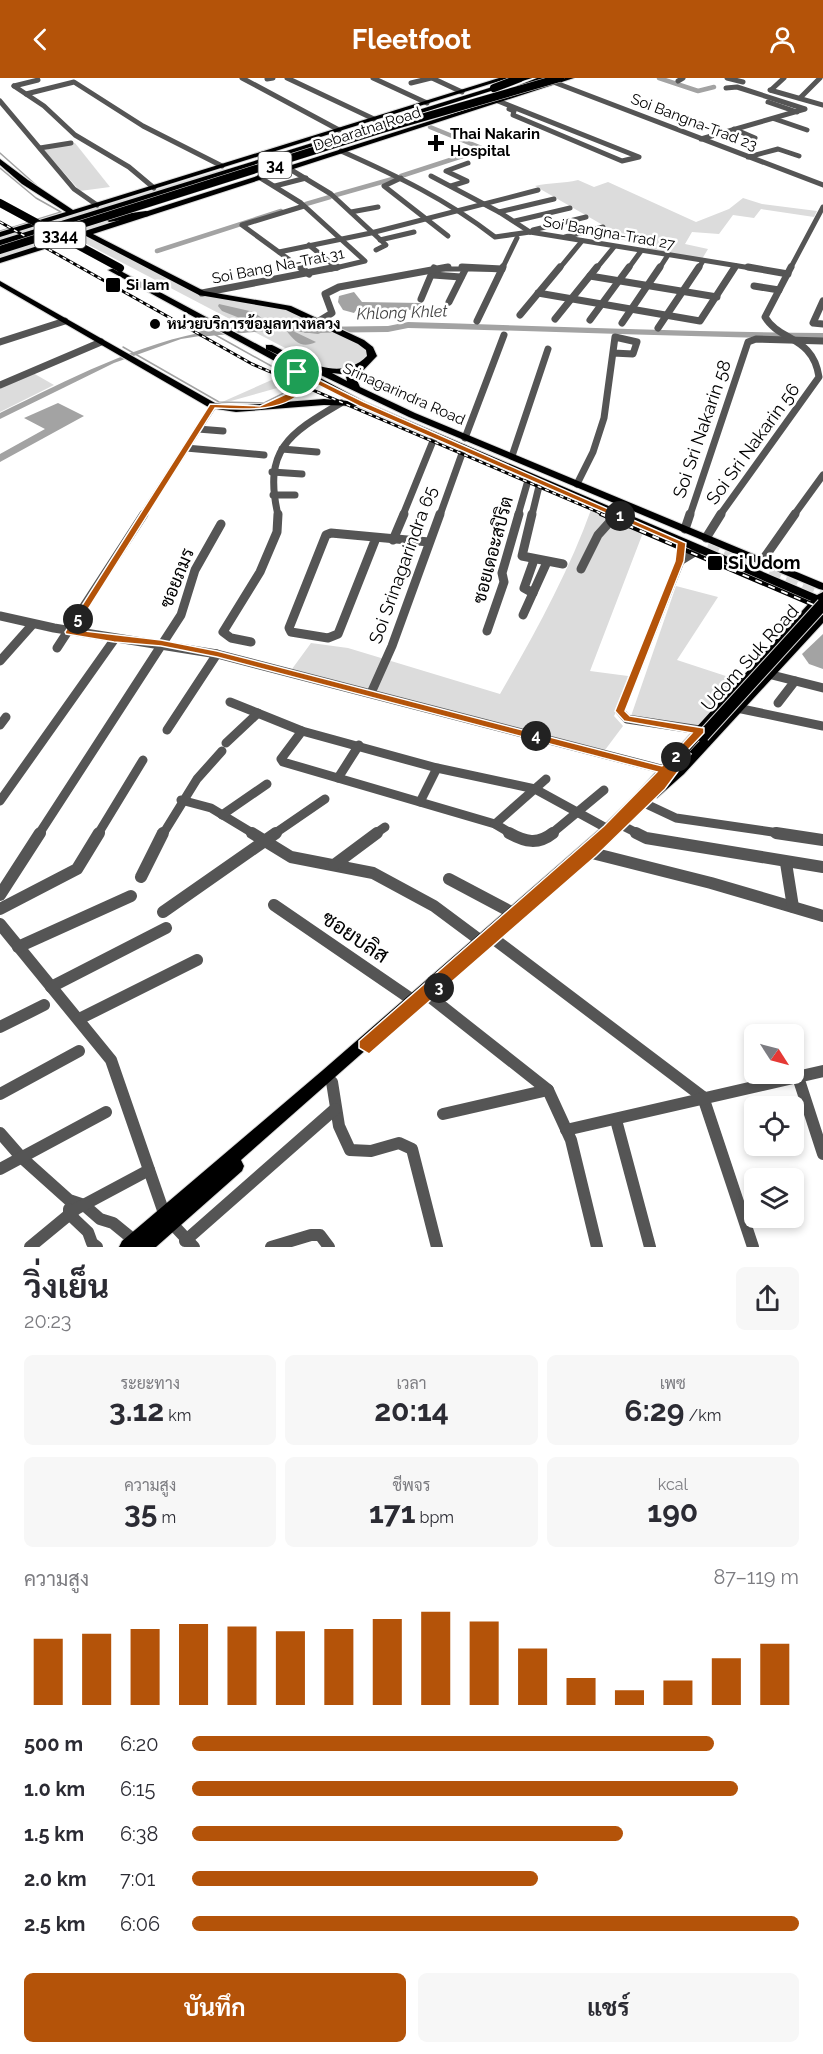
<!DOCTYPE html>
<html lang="th">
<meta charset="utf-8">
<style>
:root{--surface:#fff;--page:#f7f7f7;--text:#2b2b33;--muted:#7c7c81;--accent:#b45309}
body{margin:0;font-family:Raleway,Sarabun,sans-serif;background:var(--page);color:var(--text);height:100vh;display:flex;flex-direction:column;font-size:22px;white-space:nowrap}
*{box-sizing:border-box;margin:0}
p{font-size:20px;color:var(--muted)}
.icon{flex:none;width:33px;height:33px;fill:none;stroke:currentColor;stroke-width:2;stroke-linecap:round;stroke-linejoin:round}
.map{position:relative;height:1169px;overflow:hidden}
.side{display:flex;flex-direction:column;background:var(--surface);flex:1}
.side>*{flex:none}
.needle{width:39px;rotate:126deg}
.tools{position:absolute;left:744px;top:946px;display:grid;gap:12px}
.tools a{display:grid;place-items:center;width:60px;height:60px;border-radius:9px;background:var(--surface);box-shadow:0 3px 9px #0003;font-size:30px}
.pin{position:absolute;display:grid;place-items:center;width:51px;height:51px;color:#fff;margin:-26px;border:3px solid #fff;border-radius:50%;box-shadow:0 2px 6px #0007}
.km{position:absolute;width:30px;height:30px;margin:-15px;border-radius:50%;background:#222;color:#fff;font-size:16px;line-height:30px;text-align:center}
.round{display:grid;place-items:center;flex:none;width:63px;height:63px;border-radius:9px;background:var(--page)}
.summary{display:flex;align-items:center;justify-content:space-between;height:102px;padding:0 24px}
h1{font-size:33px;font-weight:700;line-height:45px}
.stats{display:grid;grid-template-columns:repeat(3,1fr);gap:9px;height:102px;padding:6px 24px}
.stats div{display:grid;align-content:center;border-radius:9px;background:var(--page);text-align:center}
.stats b{font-size:30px;font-weight:700}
.stats small{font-size:16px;font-weight:400}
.stats p{font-size:16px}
.chart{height:168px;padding:12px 24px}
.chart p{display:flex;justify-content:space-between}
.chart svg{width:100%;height:108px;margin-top:6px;stroke:var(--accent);stroke-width:6}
.primary-button{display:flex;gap:12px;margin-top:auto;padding:12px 24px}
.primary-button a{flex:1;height:69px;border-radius:9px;background:var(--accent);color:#fff;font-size:24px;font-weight:700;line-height:69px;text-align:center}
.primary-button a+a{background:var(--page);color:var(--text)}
ul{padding:0 24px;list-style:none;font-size:20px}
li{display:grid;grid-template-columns:96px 72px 1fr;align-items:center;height:45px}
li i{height:15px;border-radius:8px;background:var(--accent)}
header{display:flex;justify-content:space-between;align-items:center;height:78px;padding:0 24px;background:var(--accent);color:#fff;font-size:27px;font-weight:700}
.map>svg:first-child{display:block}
.green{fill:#dcdcdc}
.water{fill:#a3a3a3}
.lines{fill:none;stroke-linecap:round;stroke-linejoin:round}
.stream{stroke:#a3a3a3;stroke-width:1.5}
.canal{stroke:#a3a3a3;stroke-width:4.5}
.river{fill:#a3a3a3;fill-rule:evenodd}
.major-tunnel{stroke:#d9d9d9;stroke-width:12;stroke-dasharray:12 6;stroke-linecap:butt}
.major-casing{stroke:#dbdbdb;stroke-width:2}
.highway-casing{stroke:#dbdbdb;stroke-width:1}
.minor-far3{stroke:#555;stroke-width:5}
.minor-far2{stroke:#555;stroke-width:7}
.minor-far1{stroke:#555;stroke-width:9}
.minor{stroke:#555;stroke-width:12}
.major{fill:#000;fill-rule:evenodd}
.highway{fill:#000;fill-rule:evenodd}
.rail-far1-casing{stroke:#000;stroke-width:3}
.rail-casing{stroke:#000;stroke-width:4.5}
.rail-far1{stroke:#fff;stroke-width:1.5;stroke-dasharray:4;stroke-linecap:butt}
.rail{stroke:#fff;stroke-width:2;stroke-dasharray:7;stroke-linecap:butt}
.major-bridge-far1-casing{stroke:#dbdbdb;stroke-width:8;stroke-linecap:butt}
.major-bridge-casing{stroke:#dbdbdb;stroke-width:14;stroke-linecap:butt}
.highway-bridge-casing{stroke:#dbdbdb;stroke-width:9;stroke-linecap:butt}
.major-bridge-far1{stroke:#000;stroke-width:8}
.major-bridge{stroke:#000;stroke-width:12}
.highway-bridge{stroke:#000;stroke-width:8}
.route{fill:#b45309;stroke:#fff;stroke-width:1.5;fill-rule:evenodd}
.poi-dot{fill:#000;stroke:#fff;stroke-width:2}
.labels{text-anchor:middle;stroke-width:5;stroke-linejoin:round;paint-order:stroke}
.far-street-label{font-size:15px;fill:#000;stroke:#fff}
.far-poi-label{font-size:15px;font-weight:bold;fill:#000;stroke:#fff;text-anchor:start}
.shield{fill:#fff;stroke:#4c4c4c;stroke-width:1.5}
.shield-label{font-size:16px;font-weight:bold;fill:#000}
.far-water-label{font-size:16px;font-style:italic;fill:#444;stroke:#fff}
.street-label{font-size:18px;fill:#000;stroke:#fff}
.poi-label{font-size:18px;font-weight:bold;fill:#000;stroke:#fff;text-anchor:start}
.near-street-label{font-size:21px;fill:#000;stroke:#fff}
</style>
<header><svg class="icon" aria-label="back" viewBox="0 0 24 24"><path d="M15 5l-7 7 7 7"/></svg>Fleetfoot<svg class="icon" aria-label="person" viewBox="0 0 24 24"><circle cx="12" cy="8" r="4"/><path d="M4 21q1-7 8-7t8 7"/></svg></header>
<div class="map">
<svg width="823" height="1169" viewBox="0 0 823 1169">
<rect width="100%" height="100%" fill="#fff"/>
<!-- green -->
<g class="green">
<polygon points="75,65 110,109 80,113 44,72"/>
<polygon points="241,89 0,164 0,159 223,91"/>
<path d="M578 102 594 109 608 104 696 144 729 131 743 120 762 126 817 133 814 139 761 131 754 140 733 137 719 156 692 154 685 166 708 171 702 181 646 172 649 166 585 156 608 150 535 108C551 104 563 106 578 102Z"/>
<polygon points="128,140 0,181 0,175 106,143"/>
<polygon points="86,159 200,216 282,231 304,239 354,263 365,271 368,278 361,285 345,291 213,328 312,284 79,162"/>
<polygon points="33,295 54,307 0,334 0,310"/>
<path d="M592 429 644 452 590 593 628 598 624 618 614 638 623 648 605 672 292 591 311 565 348 570 500 616C535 555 569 494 592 429Z"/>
<polygon points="676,508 718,519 677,582 741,603 698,649 630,641"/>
</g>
<!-- water -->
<g class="water">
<polygon points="354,214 362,224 420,225 422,226 421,232 357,231 354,235 343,232 338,224 339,218"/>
<path d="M219 226 254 234 269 246 323 254 318 256 293 253 316 264C302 271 295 264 286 252L267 251 222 233 218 228Z"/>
<path d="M214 252 219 255 181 261 114 285 0 341V335C70 301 137 265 214 252Z"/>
<polygon points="58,325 84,338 0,384 0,376 45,351 24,340"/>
<polygon points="823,556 823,591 809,586 802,576"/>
</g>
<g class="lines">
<!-- stream -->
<g class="stream">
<polyline points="0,75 36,107"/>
<polyline points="0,90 36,120 61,134 35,142"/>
<polyline points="0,153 30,144"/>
<polyline points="123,269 219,324 264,325 296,309 298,303 212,255"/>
</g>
<!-- canal -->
<g class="canal">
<polyline points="659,0 698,13 714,9"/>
<polyline points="401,98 484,71 430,49"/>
<polyline points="336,117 396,100"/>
<polyline points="306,126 330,119"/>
<polyline points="157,173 281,133"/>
</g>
<!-- river -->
<g class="river">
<path d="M408 244C546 248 685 254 823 255V261C685 259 546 253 408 250L388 254 305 255 301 252 305 249 388 248Z"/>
<path d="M255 247H278L282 250C277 253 212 257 200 259L196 256 200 253Z"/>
</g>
<!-- major-tunnel -->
<g class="major-tunnel">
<polyline points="708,467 761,488"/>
<polyline points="752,489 823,519"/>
</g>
<!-- major casing -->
<g class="major-casing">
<g id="major">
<polygon points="499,0 509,0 0,159 0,154 66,134 22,106 0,87 0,81 28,102 73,132"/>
<path d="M565 0H574L93 156 204 213 291 228 364 262 373 269 377 278 356 300 360 309 415 335 823 505V512L819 511 409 339 266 271 365 324 817 517 823 514V527H820L677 687 819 536 823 535V545L684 696 657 720H647L613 754 241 1082 244 1088 242 1093 156 1169H119L122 1163 323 992 603 748 635 717 811 523 358 328 324 327 236 334 210 330 0 208V203L215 325 236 328 271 325 296 310 298 307 293 293 108 192 115 190 266 271V267H272C301 281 339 306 367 278L366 272 358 266 286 232 199 217 86 158 0 185V180ZM352 293 346 299 347 303 332 295 341 296ZM304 298 349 323 324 321 284 324 303 314 308 307Z"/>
</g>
</g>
<!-- highway casing -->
<g class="highway-casing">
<g id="highway">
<polygon points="521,0 532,0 0,168 0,162"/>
<polygon points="537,0 548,0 524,10 517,8"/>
<polygon points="146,133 149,134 149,138 109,144 105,141 109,138"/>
</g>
</g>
<!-- minor-far3 -->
<g class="minor-far3">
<polyline points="242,0 339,52"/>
<polyline points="287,0 374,41"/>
<polyline points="373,0 427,25"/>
<polyline points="432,0 462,14"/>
<polyline points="727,0 743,4"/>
<polyline points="267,1 273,0"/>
<polyline points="678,3 683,0"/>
<polyline points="411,5 431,0"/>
<polyline points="556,5 823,107"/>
<polyline points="14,8 44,28 75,57 129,89 154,110"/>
<polyline points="14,8 38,2"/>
<polyline points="770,12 823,27"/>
<polyline points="771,12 784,0"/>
<polyline points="26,16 74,4 143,48 222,88"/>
<polyline points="800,20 820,0"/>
<polyline points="0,23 74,111 97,127"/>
<polyline points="498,23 639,79 622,83 513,37 514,33 509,31"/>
<polyline points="768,24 797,34"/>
<polyline points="775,41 807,52"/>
<polyline points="734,51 755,60"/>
<polyline points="701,61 805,31 737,9 726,10"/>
<polyline points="40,70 71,65"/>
<path d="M341 73C397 98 446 121 495 159L530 154 757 191"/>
<polyline points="748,79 778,71 799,78"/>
<polyline points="288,90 331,116 386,167 376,172"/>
<polyline points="431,98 499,134 530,154"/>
<polyline points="259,99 301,125 365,183 331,191"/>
<polyline points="401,100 384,108 448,158"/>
<polyline points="275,108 306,100"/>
<polyline points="451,108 467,103 446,93 468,85"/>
<polyline points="351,134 378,129"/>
<polyline points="499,134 554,121"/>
<polyline points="515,143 570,130"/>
<polyline points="533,152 586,139"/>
<polyline points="565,159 603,149"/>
<polyline points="380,162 414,154"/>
<polyline points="309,167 337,190"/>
<polyline points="279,174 371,155 538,112"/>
<polyline points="302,191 242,147 304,128"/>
<polyline points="439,191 501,191"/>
<polyline points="502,191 517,160"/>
<polyline points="559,191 582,163"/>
<polyline points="596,191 614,169"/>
<polyline points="628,191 641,173"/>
<polyline points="659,191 668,177"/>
<polyline points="698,191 703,183"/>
<polyline points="734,191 736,188"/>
<polyline points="790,191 823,129"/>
</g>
<!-- minor-far2 -->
<g class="minor-far2">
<polyline points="300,189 309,196"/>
<polyline points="462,189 502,191"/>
<polyline points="748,189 788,196"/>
<polyline points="433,197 461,199"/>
<polyline points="590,198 717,219"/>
<polyline points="754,208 779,212"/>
<polyline points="202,215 337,189"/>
<polyline points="538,215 700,243 735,189"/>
<polyline points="421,221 434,190"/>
<polyline points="823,223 813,245 823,246"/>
<polyline points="449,224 465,192"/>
<polyline points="520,237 560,189"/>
<polyline points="555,241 597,189"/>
<polyline points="590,242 629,189"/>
<polyline points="319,243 332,235 325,216 339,209 448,189"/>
<polyline points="477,243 503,189"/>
<polyline points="622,245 660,189"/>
<polyline points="658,250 699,189"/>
<polyline points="0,264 65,243"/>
<polyline points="0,307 101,264"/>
<polyline points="198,351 223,353"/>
<polyline points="465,360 504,257"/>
<polyline points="186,370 264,377"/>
<polyline points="282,371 317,374"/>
<polyline points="512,378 548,271"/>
<polyline points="272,394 302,396"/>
<polyline points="577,406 593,374 604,340 615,259 637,264 633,276 613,275"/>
<polyline points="273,417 295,417"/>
<polyline points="143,437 213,328"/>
<path d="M278 437C263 372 288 356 341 325"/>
<polyline points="403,437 435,358"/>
<polyline points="440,437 464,370"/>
<polyline points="518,437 529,399"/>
<polyline points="532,437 540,404"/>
<polyline points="690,437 748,264 756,261 823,263"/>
<path d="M720 437 819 299C813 258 779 263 765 239L791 189"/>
<polyline points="794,437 823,397"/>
</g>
<!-- minor-far1 -->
<g class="minor-far1">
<polyline points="532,436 522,478 563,486"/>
<polyline points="685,451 690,436"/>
<polyline points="376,460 338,556 328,560 291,554 289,550 326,457 331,455 429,464"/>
<polyline points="706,460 721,436"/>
<polyline points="393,462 404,436"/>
<polyline points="681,465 680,483 620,633 627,641 700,652"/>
<polyline points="680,483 698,472"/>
<polyline points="762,483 795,436"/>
<polyline points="581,491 598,457 616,437"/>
<polyline points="533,515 524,510 534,482"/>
<polyline points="523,537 547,484"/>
<polyline points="0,538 54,550 217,576 665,692"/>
<polyline points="487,553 504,504 502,495 519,436"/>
<polyline points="251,564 231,560 223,554 260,494 277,454 278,436"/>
<polyline points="57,570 144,436"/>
<polyline points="0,583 32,547"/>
<polyline points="768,596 823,610"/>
<polyline points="371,615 392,568 440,436"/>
<polyline points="230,624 302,653 437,690 535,711 608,751"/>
<polyline points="778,625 795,603"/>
<polyline points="737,630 823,648"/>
<polyline points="0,647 6,639"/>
<polyline points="167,652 217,576"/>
<polyline points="302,653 281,681 283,684 495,746 512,756"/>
<polyline points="226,665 258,635"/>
<polyline points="338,700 359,667"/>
<polyline points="181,722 211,730 254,756"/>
<polyline points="0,723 114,562"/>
<polyline points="420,724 437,690"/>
<polyline points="644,725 676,740 786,756"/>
<polyline points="222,737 267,706"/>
<polyline points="495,746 546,701"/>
<polyline points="621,747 639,756"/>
<polyline points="39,756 181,537 195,492 221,446"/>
<polyline points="98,756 143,682"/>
<polyline points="163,756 197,701 222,673"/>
<polyline points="274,756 325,721"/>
<polyline points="375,756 385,749"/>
<polyline points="551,756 604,712"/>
</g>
<!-- minor -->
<g class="minor">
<polyline points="252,755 291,779 373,795 434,828 481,863"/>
<path d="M509 755C525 764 538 767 553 755"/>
<polyline points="636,755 646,760 823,789"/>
<polyline points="776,755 823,762"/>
<polyline points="592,775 711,805 823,838"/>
<polyline points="786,785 793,829"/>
<polyline points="334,787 377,755"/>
<polyline points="141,799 163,755"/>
<polyline points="449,801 513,835"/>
<polyline points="0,817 40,755"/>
<polyline points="274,827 414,923"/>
<polyline points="0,831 77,791 99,755"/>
<polyline points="163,834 276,755"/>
<polyline points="0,846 111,982 165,1138 194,1169"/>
<polyline points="494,861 703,1019"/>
<polyline points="18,869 131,818"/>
<polyline points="51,909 166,850"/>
<polyline points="429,918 548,1012 571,1062 597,1169"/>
<polyline points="79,941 197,882"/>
<polyline points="0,949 44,927"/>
<polyline points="798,999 823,1076"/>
<polyline points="332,1004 339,1048 350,1072 371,1073 399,1065 412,1071 437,1169"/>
<polyline points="0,1016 79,973"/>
<polyline points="703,1019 753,1169"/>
<polyline points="443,1036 548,1012"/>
<polyline points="616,1042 650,1169"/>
<polyline points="566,1052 823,993"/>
<polyline points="0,1055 21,1079 69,1122 84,1127 100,1141 113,1145 135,1163"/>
<polyline points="0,1091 106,1034"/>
<polyline points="69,1131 69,1136 88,1154 92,1165 97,1169"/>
<polyline points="185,1163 335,1031"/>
<polyline points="30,1169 76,1131 149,1092"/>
<polyline points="271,1169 311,1157 320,1157 329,1169"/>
</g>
<!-- major -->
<use href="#major" class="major"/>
<!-- highway -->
<use href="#highway" class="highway"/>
<!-- rail-far1 casing -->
<g class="rail-far1-casing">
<polyline id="rail-far1" points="0,144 252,286 605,437"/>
</g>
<!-- rail casing -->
<g class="rail-casing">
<polyline id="rail" points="601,436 823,531"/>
</g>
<!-- rail-far1 -->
<use href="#rail-far1" class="rail-far1"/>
<!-- rail -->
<use href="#rail" class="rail"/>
<!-- major-bridge-far1 casing -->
<g class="major-bridge-far1-casing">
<polyline id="major-bridge-far1" points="0,125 120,190"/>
</g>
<!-- major-bridge casing -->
<g class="major-bridge-casing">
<polyline id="major-bridge" points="703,658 823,526"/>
</g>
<!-- highway-bridge casing -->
<g class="highway-bridge-casing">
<g id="highway-bridge">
<polyline points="494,10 520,0"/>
<polyline points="0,172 379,52 560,0"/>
</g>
</g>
<!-- major-bridge-far1 -->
<use href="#major-bridge-far1" class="major-bridge-far1"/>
<!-- major-bridge -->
<use href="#major-bridge" class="major-bridge"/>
<!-- highway-bridge -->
<use href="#highway-bridge" class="highway-bridge"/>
</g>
<!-- route -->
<path class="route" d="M297 291 364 324 686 465 684 483 625 633 630 638 704 650V655L687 673 691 676 665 711 596 778 369 976 359 970V963L604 748 657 694 217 579 161 568 114 564 66 556 65 554 210 326 260 328 297 311 299 307 294 294ZM304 300 359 328 677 466 675 483 615 633 624 643 692 655 662 688 217 573 161 562 75 552 215 330C242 332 291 335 307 307Z"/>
<!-- markers -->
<g class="poi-dot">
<path d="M433 56h6v6h6v6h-6v6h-6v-6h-6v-6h6z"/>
<rect x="105" y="199" width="16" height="16" rx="3"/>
<circle cx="155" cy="246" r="6"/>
<rect x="707" y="477" width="16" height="16" rx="3"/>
</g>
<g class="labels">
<!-- far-street labels -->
<g class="far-street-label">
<text transform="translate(694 44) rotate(21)" y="5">Soi Bangna-Trad 23</text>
<text transform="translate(367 51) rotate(-18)" y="5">Debaratna Road</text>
<text transform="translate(609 155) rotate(10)" y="5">Soi Bangna-Trad 27</text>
<text transform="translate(278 188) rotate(-11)" y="5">Soi Bang Na-Trat 31</text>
<text transform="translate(404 316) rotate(24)" y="5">Srinagarindra Road</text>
</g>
<!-- far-poi labels -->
<g class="far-poi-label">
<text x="450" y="61">Thai Nakarin<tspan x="450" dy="17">Hospital</tspan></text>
<text x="126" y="212">Si Iam</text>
<text x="167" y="251">หน่วยบริการข้อมูลทางหลวง</text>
</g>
<!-- shield labels -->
<g class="shield">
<rect x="258.5" y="74" width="33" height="26" rx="4.5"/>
<rect x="34.5" y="144" width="51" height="26" rx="4.5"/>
</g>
<g class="shield-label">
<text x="275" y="93">34</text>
<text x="60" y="163">3344</text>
</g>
<!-- far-water labels -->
<g class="far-water-label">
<text transform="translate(402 234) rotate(-2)" y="6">Khlong Khlet</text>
</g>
<!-- street labels -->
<g class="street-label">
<text transform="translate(702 351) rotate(-71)" y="6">Soi Sri Nakarin 58</text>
<text transform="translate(753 366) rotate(-54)" y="6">Soi Sri Nakarin 56</text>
<text transform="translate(493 472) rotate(-75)" y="6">ซอยเดอะสปิริต</text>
<text transform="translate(403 487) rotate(-70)" y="6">Soi Srinagarindra 65</text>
<text transform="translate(177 500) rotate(-68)" y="6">ซอยภมร</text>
<text transform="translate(750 580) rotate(-48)" y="6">Udom Suk Road</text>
</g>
<!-- poi labels -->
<g class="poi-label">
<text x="728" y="491">Si Udom</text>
</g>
<!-- near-street labels -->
<g class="near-street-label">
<text transform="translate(355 859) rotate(34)" y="7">ซอยบลิส</text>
</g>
</g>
</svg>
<div class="tools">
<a><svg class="needle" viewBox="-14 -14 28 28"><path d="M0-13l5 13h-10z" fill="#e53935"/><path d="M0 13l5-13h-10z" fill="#7c7c81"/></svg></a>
<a><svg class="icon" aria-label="locate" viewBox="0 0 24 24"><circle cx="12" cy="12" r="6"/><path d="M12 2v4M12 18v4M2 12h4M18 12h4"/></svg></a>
<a><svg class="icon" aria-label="layers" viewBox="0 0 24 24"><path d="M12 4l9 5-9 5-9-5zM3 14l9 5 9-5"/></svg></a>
</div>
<div class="pin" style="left:297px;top:294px;background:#1e9e55"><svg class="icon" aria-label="arrive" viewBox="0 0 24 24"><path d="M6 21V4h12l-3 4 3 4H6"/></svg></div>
<b class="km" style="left:620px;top:438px">1</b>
<b class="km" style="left:676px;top:679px">2</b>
<b class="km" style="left:439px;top:910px">3</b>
<b class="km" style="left:536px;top:658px">4</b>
<b class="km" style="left:78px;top:541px">5</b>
</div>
<section class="side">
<div class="summary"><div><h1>วิ่งเย็น</h1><p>20:23</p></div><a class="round"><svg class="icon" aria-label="share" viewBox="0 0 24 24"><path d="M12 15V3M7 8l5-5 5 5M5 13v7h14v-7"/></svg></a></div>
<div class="stats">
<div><p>ระยะทาง</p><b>3.12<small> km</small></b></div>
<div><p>เวลา</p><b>20:14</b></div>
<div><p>เพซ</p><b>6:29<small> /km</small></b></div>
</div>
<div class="stats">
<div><p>ความสูง</p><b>35<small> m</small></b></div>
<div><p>ชีพจร</p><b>171<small> bpm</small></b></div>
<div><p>kcal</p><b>190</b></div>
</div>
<div class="chart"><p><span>ความสูง</span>87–119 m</p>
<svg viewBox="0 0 160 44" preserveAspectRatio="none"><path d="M5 44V17M15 44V15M25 44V13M35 44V11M45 44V12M55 44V14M65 44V13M75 44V9M85 44V6M95 44V10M105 44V21M115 44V33M125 44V38M135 44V34M145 44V25M155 44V19"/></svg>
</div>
<ul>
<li><b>500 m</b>6:20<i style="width:86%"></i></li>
<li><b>1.0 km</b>6:15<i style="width:90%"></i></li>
<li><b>1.5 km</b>6:38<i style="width:71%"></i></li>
<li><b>2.0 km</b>7:01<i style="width:57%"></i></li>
<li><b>2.5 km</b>6:06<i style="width:100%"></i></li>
</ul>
<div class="primary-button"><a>บันทึก</a><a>แชร์</a></div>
</section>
